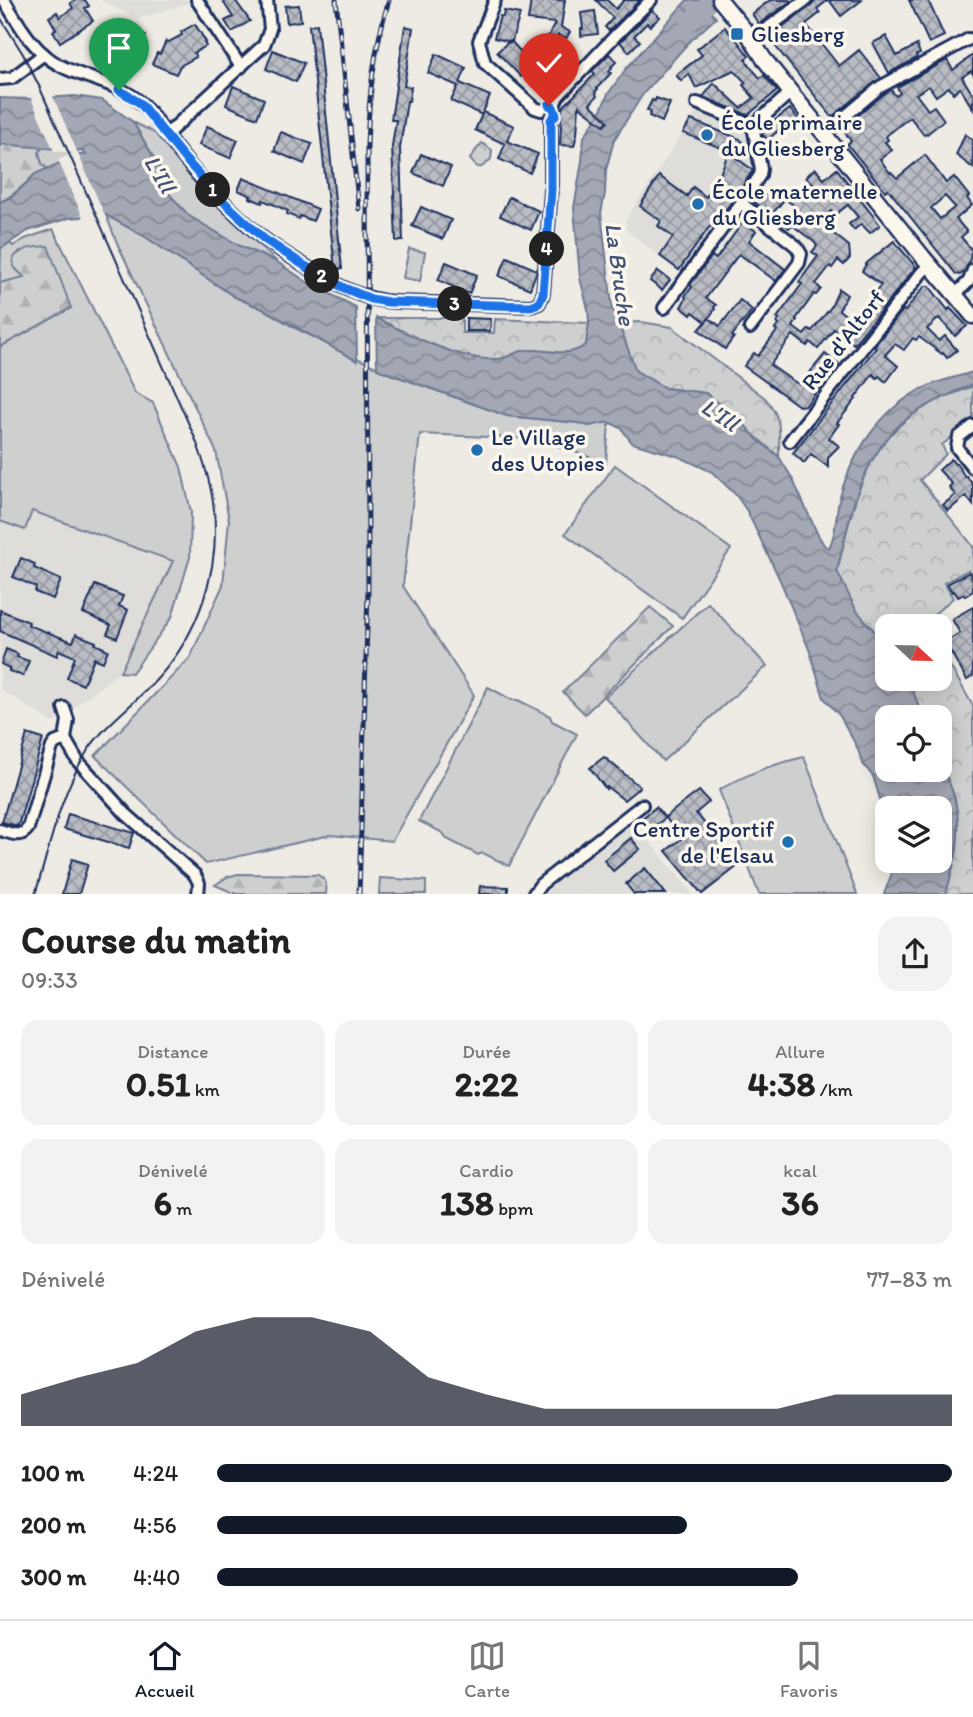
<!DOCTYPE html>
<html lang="fr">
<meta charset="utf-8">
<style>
:root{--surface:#fff;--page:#f2f2f2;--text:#222;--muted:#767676;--line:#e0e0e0;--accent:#111827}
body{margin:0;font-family:Itim,sans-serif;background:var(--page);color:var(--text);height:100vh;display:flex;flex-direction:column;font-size:26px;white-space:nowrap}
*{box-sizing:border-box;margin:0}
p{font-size:23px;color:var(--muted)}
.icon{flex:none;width:38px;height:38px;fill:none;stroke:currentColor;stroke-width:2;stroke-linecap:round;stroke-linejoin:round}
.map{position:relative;height:894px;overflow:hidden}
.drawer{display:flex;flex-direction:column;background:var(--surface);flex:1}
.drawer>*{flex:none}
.needle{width:46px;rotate:112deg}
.buttons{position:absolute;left:875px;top:614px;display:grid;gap:14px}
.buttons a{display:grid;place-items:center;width:77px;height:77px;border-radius:14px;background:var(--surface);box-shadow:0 4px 18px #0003;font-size:35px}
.pin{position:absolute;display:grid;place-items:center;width:60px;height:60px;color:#fff;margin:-72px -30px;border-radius:50% 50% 50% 0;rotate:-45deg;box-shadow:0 0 7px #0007}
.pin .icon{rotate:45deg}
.km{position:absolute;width:35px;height:35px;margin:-18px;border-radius:50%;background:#222;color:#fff;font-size:19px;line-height:35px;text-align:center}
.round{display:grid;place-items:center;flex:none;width:74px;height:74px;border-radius:21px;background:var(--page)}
.headline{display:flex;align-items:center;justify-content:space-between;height:119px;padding:0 21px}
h1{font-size:38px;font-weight:700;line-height:52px}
.stats{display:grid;grid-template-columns:repeat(3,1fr);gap:10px;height:119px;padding:7px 21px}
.stats div{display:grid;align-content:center;border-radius:18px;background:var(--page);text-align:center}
.stats b{font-size:35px;font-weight:700}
.stats small{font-size:19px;font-weight:400}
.stats p{font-size:19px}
.chart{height:196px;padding:14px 21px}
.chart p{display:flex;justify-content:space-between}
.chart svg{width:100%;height:126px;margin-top:7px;fill:var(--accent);opacity:.7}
ul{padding:0 21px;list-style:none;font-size:23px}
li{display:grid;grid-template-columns:112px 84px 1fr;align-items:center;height:52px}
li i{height:18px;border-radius:9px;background:var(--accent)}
.tab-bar{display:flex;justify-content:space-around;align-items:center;height:98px;border-top:2px solid var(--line);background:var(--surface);font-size:19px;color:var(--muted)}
.tab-bar a{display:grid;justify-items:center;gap:4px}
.tab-bar .on{color:var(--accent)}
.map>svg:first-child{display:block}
.built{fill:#deddda}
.green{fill:#cecfcf;stroke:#747f96;stroke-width:2}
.forest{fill:url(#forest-firs);stroke:#747f96;stroke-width:2}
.park{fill:url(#park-crowns);stroke:#747f96;stroke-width:2}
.water{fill:url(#water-waves);stroke:#6d7892;stroke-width:2}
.pier{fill:#eeebe4}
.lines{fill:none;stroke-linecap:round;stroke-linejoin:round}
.river{stroke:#a3a8b4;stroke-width:18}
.building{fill:url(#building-cross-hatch);stroke:#1b2f5e;stroke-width:2;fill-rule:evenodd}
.street-casing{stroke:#1b2f5e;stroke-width:16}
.secondary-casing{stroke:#1b2f5e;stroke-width:19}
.street{stroke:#fbf7ec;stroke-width:10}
.secondary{stroke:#fbf7ec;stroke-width:14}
.tram{stroke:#1b2f5e;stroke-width:2}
.rail-casing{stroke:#1b2f5e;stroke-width:5}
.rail{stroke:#fbf7ec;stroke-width:2.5;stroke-dasharray:8;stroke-linecap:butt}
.route-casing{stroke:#fff;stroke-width:14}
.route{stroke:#1a73e8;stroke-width:9}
.poi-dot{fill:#1f6fb2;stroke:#fbf7ec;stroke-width:2.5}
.labels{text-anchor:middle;stroke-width:7;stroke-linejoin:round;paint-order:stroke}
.poi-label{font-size:23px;fill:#1b2f5e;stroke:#fbf7ec;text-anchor:start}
.street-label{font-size:23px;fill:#1b2f5e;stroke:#fbf7ec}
.water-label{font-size:24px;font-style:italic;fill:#445378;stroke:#fbf7ec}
</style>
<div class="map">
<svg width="973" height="895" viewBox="0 0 973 895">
<defs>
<pattern id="forest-firs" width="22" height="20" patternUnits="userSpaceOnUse" patternTransform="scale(1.75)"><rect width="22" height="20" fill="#cecfcf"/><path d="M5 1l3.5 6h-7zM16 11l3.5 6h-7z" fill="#b0b2b4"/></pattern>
<pattern id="park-crowns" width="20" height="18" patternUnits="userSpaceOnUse" patternTransform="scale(1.75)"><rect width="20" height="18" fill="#cecfcf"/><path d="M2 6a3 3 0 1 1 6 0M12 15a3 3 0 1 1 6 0" fill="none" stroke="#b0b2b4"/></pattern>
<pattern id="water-waves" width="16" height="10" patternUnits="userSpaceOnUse" patternTransform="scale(1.75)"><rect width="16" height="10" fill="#a3a8b4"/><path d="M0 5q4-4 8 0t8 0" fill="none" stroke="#848996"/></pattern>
<pattern id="building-cross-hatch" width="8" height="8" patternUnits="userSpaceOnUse" patternTransform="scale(1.75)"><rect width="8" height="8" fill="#b9bcc3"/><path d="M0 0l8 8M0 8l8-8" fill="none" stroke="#9699a2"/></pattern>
</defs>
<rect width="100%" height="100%" fill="#eeebe4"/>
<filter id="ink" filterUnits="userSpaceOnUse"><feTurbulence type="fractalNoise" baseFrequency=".0143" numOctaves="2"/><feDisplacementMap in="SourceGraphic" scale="14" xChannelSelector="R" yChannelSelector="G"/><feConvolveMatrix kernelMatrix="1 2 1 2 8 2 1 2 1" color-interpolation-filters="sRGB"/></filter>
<g filter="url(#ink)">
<!-- built -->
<g class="built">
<polygon points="100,0 190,0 191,2 137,19"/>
<polygon points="699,108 743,126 746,129 755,171 730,208 681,272 627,231 625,221"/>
<polygon points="32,511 174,561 120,672 53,723 0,689 0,521 25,529"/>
<polygon points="632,820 693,894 544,895 555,883"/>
</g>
<!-- green -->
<g class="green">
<polygon points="133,122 155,133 200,189 277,262 240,246 189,216 170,195 158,165"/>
<polygon points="42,147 82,151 87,156 65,161 47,169 42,164 39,153"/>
<polygon points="106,215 144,236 235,297 263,309 297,329 390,374 507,416 578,423 589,426 609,422 606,463 538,439 420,434 403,586 474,695 392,841 330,835 206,864 95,756 190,658 223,585 229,520 216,451 118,245"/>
<polygon points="53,229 135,393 153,403 181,467 191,512 190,557 172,617 132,673 120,672 173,561 32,511 25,530 0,521 0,347 71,308 20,251 13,259 14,267 25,277 0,283 1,248 10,243 13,246 25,239"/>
<polygon points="409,249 425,252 420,281 403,278"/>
<polygon points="615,465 731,549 682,618 565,534"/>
<polygon points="708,603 767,666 663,761 605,697"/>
<polygon points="488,687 512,700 518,700 550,716 552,721 577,734 509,866 483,853 478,855 447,839 443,833 419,821"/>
<path d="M804 757 857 894H759L719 790C749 773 770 765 804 757Z"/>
<polygon points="380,878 426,881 426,894 379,894"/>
</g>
<!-- forest -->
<g class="forest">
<path d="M0 144 42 147 39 153 42 164 47 169C27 178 20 193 0 202Z"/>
<path d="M48 246 71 308 0 347V283L24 277 14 267 13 258C24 247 33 247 48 246Z"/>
<polygon points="650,607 673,626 585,714 563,692"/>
<path d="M238 874 318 875C327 880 327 885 326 894H236L215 885 227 877Z"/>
</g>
<!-- park -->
<g class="park">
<path d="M482 143 492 150 491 159C482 168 479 172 470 159L476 150Z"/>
<path d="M376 318H462V333H494L495 319 589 323 586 345C566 359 550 349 528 350 518 350 508 358 498 359 464 363 406 333 376 318Z"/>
<path d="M641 322 672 327 765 398C783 419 779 430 779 457L706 393 665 388 636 371 618 323Z"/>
<path d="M973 386V420L942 445 946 454 920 480 973 546V576L968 570 944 583 953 598 925 622 927 626H887V645L856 610 837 572C852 512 860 452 914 414 920 410 926 405 932 402 945 396 960 392 973 386Z"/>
<polygon points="940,648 973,706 973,894 946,894 957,851 958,829 955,798 940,762 940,718 922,717 909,679 940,679"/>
</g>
<!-- water -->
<g class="water">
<path d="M687 0H701L716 18 689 42 643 94 614 140 606 170 605 193 601 213 612 306 636 371 665 388 705 393 735 414 757 439 779 457 792 478 817 533 824 545 829 548C837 533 835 517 839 501 849 459 875 418 911 395 929 383 953 378 973 372V384C948 395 923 406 901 423 896 428 891 434 887 439 855 477 848 526 837 571L856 610 887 646V679H909L922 717 887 718V770H940V762C945 773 951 785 954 797 964 830 954 863 946 894H884L892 873 890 861H940V808H887V822L873 776 863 764 857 747 840 716 824 698 809 649 780 580 747 511 736 495 712 472 680 457 632 443 621 428 609 422 589 426 578 423 507 416 377 369 376 318C406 333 463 363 498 359 508 358 518 350 528 350 550 349 566 359 586 345L589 323 588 309 580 278 574 208 582 161 584 137 601 110 608 94 625 70Z"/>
<polygon points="74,96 102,100 133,122 158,165 170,195 189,216 240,246 277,262 310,284 356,307 357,361 263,309 235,297 144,236 106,215 69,218 28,231 0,249 0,202 13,196 35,174 78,155 86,155 82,151 0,144 0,98 32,99"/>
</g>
<!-- pier -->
<polygon class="pier" points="52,94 107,220 84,220 58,160 74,153 54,151 30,96"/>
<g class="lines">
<!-- river -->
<polyline class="river" points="690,22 712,0"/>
</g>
<!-- building -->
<g class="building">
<polygon points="75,0 85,0 89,6 85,8 93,21 60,42 53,31 56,29 49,17 57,12 60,17 73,8 70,3"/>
<polygon points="222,0 235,0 250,21 232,32 225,21 233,17"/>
<polygon points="531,0 565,0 561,27 570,32 566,39 558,35 548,55 542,51 542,49 555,23 528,20"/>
<polygon points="596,0 607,0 616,9 624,0 640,0 609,31 605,27 613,18"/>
<polygon points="770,0 789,0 791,1 759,24 752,14"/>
<polygon points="816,0 828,0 817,9 820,13 806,24 839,66 859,50 881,78 832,117 768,37 811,6"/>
<polygon points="829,0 862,0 841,16"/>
<polygon points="909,0 928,0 944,36 929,43"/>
<polygon points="299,5 301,21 287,23 285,6"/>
<polygon points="652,10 660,17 650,26 647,23 634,36 640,41 629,52 620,42"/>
<polygon points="504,11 520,14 512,41 507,41 494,38 500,16 503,17"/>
<polygon points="595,11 598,34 581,36 581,29 583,29 581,13"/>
<polygon points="128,22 146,36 141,44 143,46 137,55 133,53 122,70 120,69 118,72 108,66 112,59 102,53 116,31 118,32 124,23 127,25"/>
<polygon points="195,24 206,42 204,43 206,46 194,53 196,57 180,66 176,74 152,64 157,53 160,54 166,41 169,42 182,35 181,32"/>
<polygon points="317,24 342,269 335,269 309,25"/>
<polygon points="405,26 413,28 404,86 411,87 409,101 407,101 400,148 403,241 396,241 392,146 396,120 391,120"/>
<polygon points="725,27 731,35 732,34 749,56 745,59 754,71 760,78 764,75 777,91 748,115 750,116 703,97 714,83 741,108 754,98 743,85 746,83 734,70 696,88 689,74 681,81 676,75 702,55 697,49"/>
<polygon points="886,36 897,56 917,45 920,54 916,55 917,58 889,73 873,43"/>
<polygon points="512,42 526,58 524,59 532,68 521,77 497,52 507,43"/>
<polygon points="273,50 304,63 296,82 266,69"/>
<polygon points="436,54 466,68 460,83 490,96 482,115 451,101 458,86 428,73"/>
<polygon points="609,54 617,61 611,67 612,68 609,72 611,73 597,88 598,89 595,92 597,96 590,104 608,121 604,125 579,106 577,134 574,146 560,145 562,108 595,74 592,71"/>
<path d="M973 55V74L971 71 962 77 973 95V109L960 88 953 93 949 87 936 96 929 86 916 94 928 110 934 106 944 120 927 134 926 133 924 135 910 117 886 136 888 140 885 142 892 150 880 159 890 173 891 172 897 178 925 155 946 183 954 177 969 196 967 198 972 205 956 219 967 232 961 237 972 250 969 263 964 272 960 275 956 274 888 189 885 191 847 144 851 141 843 130V128L884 94 891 90 896 96 900 93 897 87 947 60 953 70ZM945 196 955 207 940 219 931 208Z"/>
<polygon points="542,67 556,74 552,82 549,81 544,91 532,85"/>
<polygon points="233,86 264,99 257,118 226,105"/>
<polygon points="656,98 670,103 662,122 649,116 651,111 647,110 652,100 655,101"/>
<polygon points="790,109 798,119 791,125 784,126 767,140 762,134 762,130"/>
<polygon points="483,112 514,126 507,141 538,154 530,173 499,159 505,144 475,130"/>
<polygon points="691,120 740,139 744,144 735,157 753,170 740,190 713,227 710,226 679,270 660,256 673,237 658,226 661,221 640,206 659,176 687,196 693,187 706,197 717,182 729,151 683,133"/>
<polygon points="207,126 238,140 230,158 199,145"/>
<polygon points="281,132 312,144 304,164 274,151"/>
<polygon points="965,134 973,140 973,168 956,155"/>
<polygon points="421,154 451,167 443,186 413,173"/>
<polygon points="815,168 824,179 837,169 880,225 870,233 861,224 854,230 849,224 858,217 848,205 835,215 831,211 820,223 849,246 850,258 844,265 838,260 832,268 830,266 816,284 821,289 816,295 814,294 796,319 797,320 793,327 804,335 809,329 812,331 831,307 839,289 847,295 839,310 853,321 881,285 862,271 867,263 894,241 916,267 854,344 834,329 818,349 810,342 807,346 793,335 770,365 790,379 800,385 825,354 838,364 806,405 799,406 744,366 754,353 758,356 777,331 775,329 779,325 777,323 779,319 777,318 802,284 799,282 818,256 812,252 817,246 814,242 792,225 789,228 783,223 796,207 785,199 794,188 803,196 814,185 806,177"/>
<polygon points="243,178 318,209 313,221 300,216 299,219 287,214 288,211 275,205 263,200 262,203 250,198 251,196 238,190"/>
<polygon points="769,188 783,201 772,214 765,208 762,208 752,200 758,192 762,196"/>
<polygon points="509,197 539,211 531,230 500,216"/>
<polygon points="421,207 451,220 443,239 412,226"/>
<polygon points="743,222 756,231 749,241 785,269 776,281 739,254 706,298 716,305 714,307 715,309 706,322 693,312 691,315 681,307 686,298 685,296 692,287 690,285 712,256 716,259"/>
<polygon points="507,257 537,270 530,289 499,276"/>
<polygon points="446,262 477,275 469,294 438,280"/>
<polygon points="658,271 670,280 662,290 650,281"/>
<polygon points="925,286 929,286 948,310 950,308 967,326 955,336 939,318 927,329 939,341 945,336 957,350 947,358 943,353 942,354 919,337 916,340 913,338 904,350 895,344 885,355 898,366 886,382 879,376 877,378 873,374 859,393 855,398 856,399 837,423 839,424 829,438 839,446 828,457 828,467 811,454 804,463 793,453 871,354 876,348 874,346 903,310 905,311"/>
<polygon points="740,300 752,310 732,336 734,337 725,349 699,330 709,318 720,326"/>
<polygon points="466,318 491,319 490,331 466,331"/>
<polygon points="951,459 955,464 957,464 965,477 966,476 973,484 973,505 966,496 948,511 943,505 955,495 949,487 952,484 939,470"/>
<polygon points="21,558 35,564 34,568 61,580 53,599 35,592 36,587 13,577"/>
<polygon points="969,572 973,580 973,591 965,596 964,594 958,597 954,591 952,592 947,584"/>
<polygon points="95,585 123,596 119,606 128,610 117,638 107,634 111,625 83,613"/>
<polygon points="973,607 973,676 967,680 945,642 960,633 952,619"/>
<polygon points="0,610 29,622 28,625 73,642 76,634 96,642 95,644 108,650 103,662 94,658 83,685 67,678 75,657 59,650 57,656 0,631"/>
<polygon points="6,649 18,654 17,657 29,661 23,676 9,671 9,668 1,664"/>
<polygon points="27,734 43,739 18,826 2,822"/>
<polygon points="604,757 640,787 624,800 607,787 606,789 590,768"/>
<polygon points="699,791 709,802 696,813 739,865 702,894 666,851 682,838 665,817"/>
<polygon points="656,807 665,818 649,831 640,820"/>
<polygon points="68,814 134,833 129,848 64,829"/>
<polygon points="631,838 640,849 613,871 604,860"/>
<polygon points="72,859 88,864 84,877 79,894 62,894"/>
<polygon points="645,868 666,894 634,894 626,884"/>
<polygon points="480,886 508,887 508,894 479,894"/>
</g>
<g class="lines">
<!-- street casing -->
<g class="street-casing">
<g id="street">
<path d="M4 0C19 24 33 51 59 65 84 79 119 83 141 103 158 119 169 141 184 158 207 187 235 214 263 238 280 251 299 262 317 273 342 288 367 301 396 302L531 306 539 303 543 294 551 190V119"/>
<polyline points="197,0 241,67"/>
<polyline points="495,0 479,41 485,63 535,108 541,110"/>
<polyline points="751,40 806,0"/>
<polyline points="0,79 12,78 44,54"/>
<polyline points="697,103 753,126"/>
<polyline points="553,107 558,96 616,35 651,0"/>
<polyline points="824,134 880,87 969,39"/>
<polyline points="166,135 264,45 270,29 267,0"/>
<polyline points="741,203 796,246 801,254 799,263 750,328"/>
<polyline points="955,295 969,281 973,270"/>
<polyline points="664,308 741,203 760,175 761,169 753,126 791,92"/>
<polyline points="973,426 959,437 957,448 973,468"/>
<polyline points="790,441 922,272 930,265"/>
<polyline points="65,739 77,760 126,814 195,875 199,883 198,895"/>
<path d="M0 830C11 833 21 839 28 828L52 747 55 743 65 739 68 720 64 708"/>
<polyline points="533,895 541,884 642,805"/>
</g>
</g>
<!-- secondary casing -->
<g class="secondary-casing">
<polyline id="secondary" points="720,0 748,34 764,59 923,257 973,316"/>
</g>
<!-- street -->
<use href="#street" class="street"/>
<!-- secondary -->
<use href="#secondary" class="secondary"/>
<!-- tram -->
<path class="tram" d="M0 17 23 54 39 86 195 438C204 462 212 486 214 510 220 570 199 633 158 678 136 703 107 722 88 750 60 793 50 846 35 895"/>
<!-- rail casing -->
<g class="rail-casing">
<g id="rail">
<polyline points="336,0 359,209"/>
<path d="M359 895 368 591 367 145C369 95 374 48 389 0"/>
</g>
</g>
<!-- rail -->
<use href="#rail" class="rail"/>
</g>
</g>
<g class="lines" filter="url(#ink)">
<!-- route casing -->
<g class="route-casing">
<polyline id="route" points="119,90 140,103 184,158 223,201 264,239 305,266 344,288 371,299 388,302 531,306 539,303 543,294 551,190 551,120 556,114 553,107 549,105"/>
</g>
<!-- route -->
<use href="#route" class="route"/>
</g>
<!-- markers -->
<g class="poi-dot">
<rect x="730" y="27" width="14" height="14" rx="3.5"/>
<circle cx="707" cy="135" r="7"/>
<circle cx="698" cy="204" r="7"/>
<circle cx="477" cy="450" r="7"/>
<circle cx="788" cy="842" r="7"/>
</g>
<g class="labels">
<!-- poi labels -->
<g class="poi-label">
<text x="751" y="42">Gliesberg</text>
<text x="721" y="130">École primaire<tspan x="721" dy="26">du Gliesberg</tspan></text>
<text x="712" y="199">École maternelle<tspan x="712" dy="26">du Gliesberg</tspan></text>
<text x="491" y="445">Le Village<tspan x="491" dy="26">des Utopies</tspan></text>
<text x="774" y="837" text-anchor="end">Centre Sportif<tspan x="774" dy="26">de l'Elsau</tspan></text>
</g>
<!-- street labels -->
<g class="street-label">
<text transform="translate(843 340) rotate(-52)" y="8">Rue d'Altorf</text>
</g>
<!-- water labels -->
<g class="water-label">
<text transform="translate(160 174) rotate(60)" y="8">L'Ill</text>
<text transform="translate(620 274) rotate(82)" y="8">La Bruche</text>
<text transform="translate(720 415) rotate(33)" y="8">L'Ill</text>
</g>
</g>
</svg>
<div class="buttons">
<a><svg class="needle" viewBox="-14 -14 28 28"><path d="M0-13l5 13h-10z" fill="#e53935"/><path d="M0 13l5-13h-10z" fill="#767676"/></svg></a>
<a><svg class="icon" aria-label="locate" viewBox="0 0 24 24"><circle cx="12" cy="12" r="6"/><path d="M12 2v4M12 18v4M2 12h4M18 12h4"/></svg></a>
<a><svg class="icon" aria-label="layers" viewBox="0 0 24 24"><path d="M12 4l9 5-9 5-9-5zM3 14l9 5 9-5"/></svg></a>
</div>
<div class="pin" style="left:119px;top:90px;background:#1e9e55"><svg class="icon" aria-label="arrive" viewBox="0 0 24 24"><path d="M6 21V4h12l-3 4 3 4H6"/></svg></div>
<div class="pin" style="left:549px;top:105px;background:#d93025"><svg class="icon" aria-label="check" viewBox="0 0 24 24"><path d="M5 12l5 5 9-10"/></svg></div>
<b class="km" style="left:213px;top:190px">1</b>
<b class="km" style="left:322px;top:276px">2</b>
<b class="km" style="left:455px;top:304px">3</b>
<b class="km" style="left:547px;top:249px">4</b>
</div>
<section class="drawer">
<div class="headline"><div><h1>Course du matin</h1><p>09:33</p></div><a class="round"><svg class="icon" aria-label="share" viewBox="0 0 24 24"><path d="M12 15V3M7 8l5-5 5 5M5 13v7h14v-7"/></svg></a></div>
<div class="stats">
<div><p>Distance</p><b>0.51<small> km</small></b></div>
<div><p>Durée</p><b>2:22</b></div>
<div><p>Allure</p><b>4:38<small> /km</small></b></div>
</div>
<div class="stats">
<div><p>Dénivelé</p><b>6<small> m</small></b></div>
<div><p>Cardio</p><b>138<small> bpm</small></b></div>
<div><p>kcal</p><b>36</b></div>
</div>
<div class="chart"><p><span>Dénivelé</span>77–83 m</p>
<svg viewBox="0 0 160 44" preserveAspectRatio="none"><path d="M0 44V33L10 27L20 22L30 11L40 6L50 6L60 11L70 27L80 33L90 38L100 38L110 38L120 38L130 38L140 33L150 33L160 33V44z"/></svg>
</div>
<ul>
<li><b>100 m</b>4:24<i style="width:100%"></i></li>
<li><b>200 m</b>4:56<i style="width:64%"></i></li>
<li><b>300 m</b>4:40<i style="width:79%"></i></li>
</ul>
</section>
<nav class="tab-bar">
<a class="on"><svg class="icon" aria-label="home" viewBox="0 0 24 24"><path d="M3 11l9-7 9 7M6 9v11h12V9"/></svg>Accueil</a>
<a><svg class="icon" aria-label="map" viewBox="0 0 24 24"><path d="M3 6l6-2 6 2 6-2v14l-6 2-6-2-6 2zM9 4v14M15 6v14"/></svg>Carte</a>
<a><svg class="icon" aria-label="saved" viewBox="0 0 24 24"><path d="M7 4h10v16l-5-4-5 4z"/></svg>Favoris</a>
</nav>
